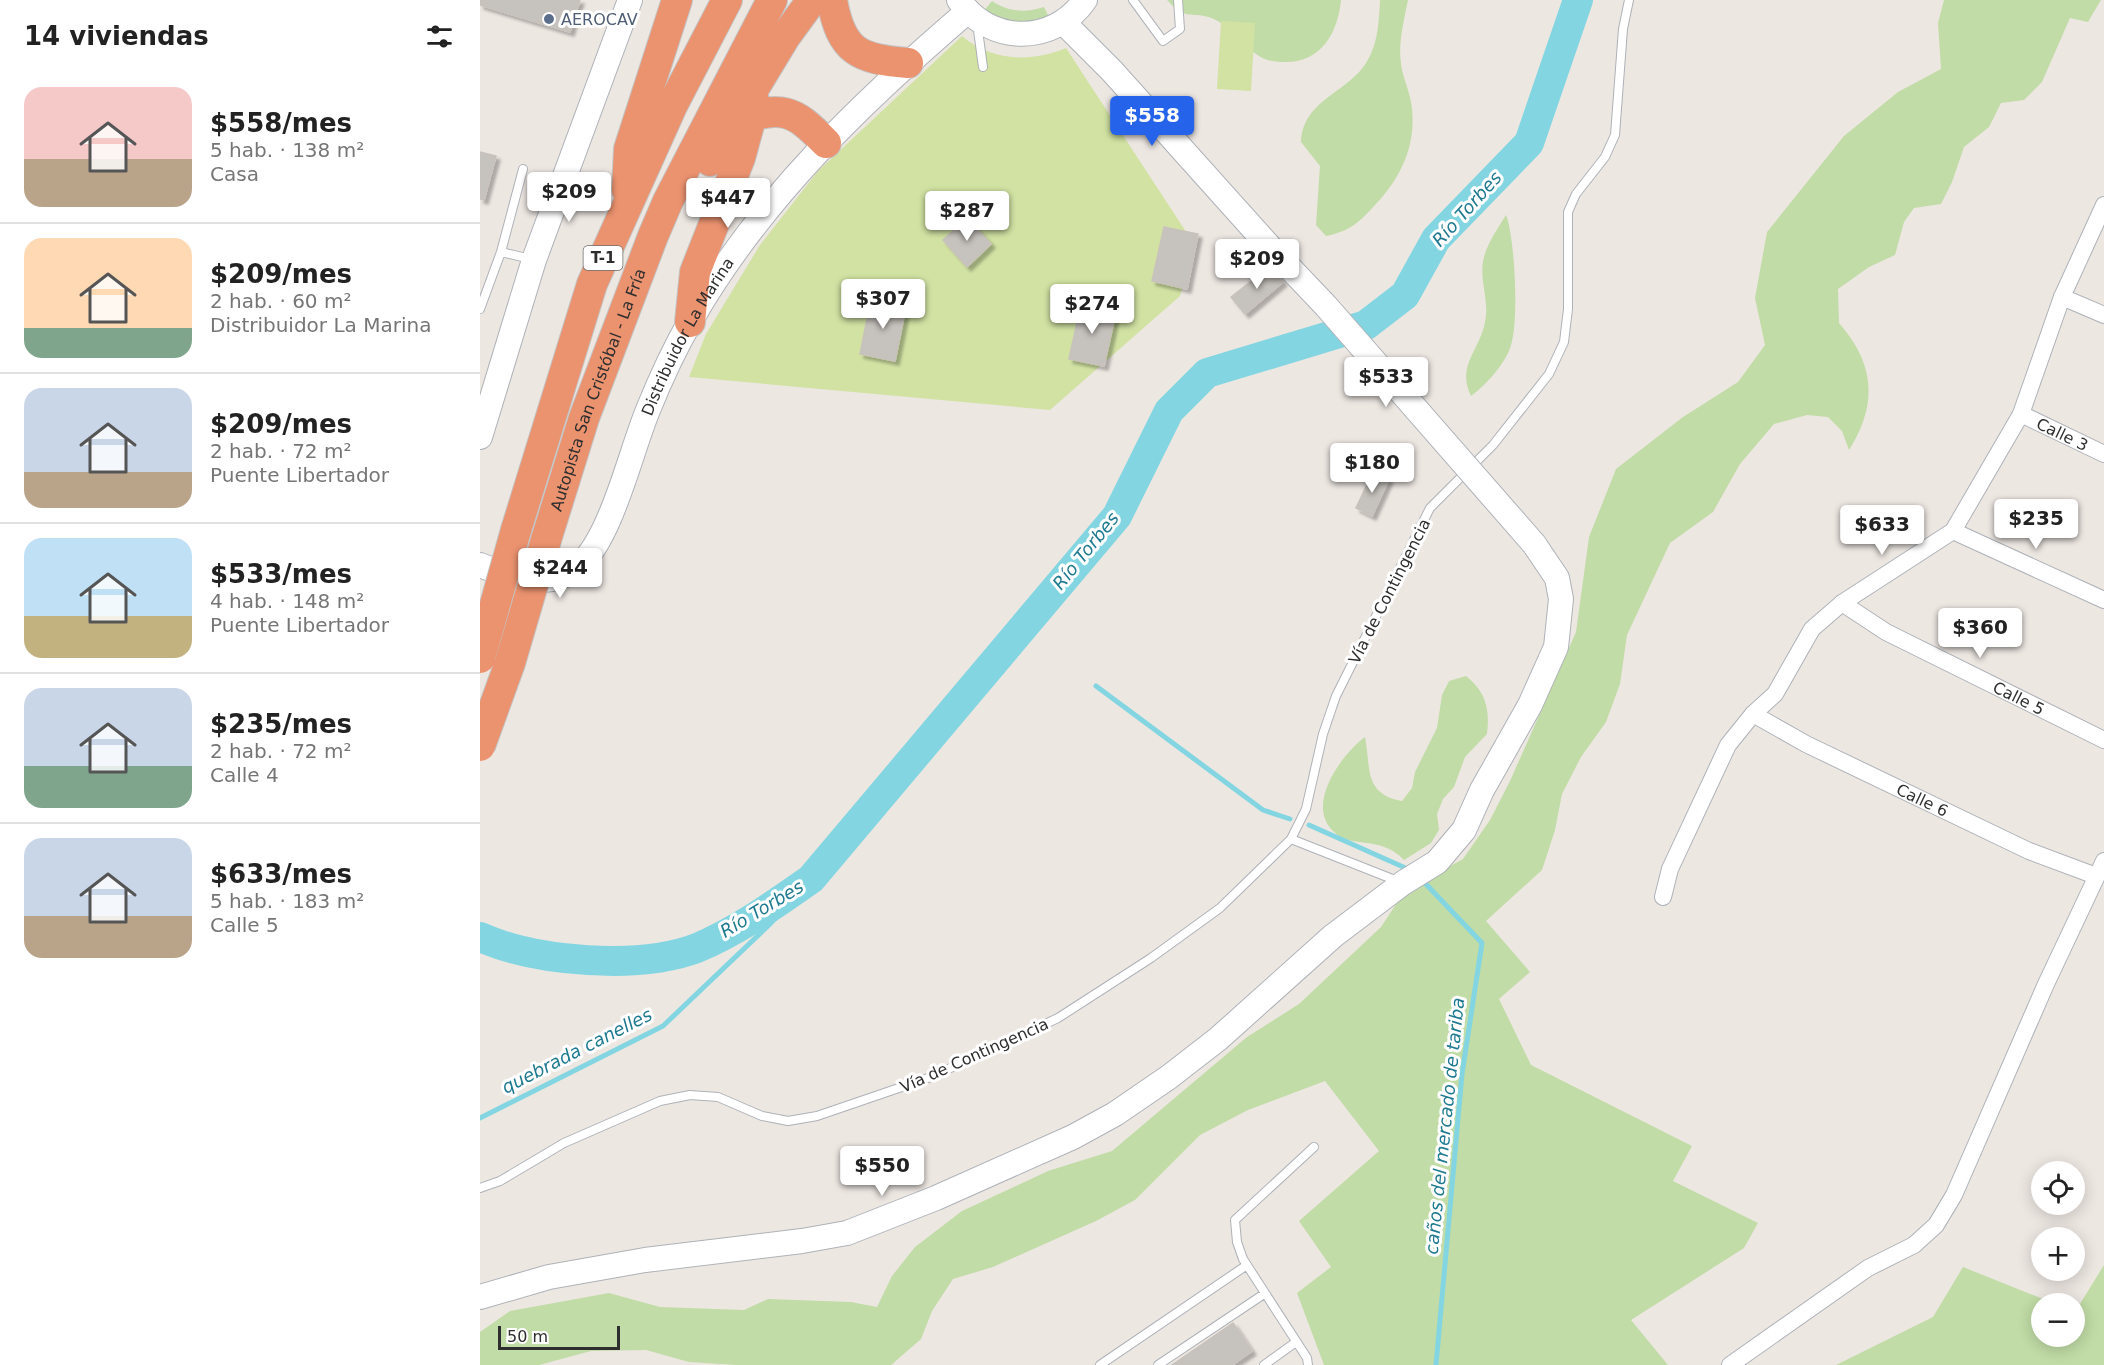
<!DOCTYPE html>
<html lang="es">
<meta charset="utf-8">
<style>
body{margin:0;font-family:"DejaVu Sans",sans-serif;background:#f6f6f6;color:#222;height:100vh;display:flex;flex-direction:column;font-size:22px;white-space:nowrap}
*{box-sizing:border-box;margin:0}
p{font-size:20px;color:#767676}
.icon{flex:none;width:33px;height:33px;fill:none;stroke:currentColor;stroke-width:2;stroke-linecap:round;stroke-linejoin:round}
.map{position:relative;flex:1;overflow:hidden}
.drawer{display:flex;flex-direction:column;background:#fff;width:480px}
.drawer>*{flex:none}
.controls{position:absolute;left:1551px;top:1161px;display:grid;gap:12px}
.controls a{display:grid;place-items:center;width:54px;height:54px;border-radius:50%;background:#fff;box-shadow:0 3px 15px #0003;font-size:30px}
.scale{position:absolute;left:18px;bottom:15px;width:122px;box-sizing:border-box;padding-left:6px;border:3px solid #2e2e2e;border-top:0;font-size:16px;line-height:21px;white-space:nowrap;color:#2e2e2e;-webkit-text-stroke:4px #fff;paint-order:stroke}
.price{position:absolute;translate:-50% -51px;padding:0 14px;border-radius:6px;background:#fff;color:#222;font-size:20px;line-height:39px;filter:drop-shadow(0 2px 3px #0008)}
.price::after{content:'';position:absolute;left:50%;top:36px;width:18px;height:14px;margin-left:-9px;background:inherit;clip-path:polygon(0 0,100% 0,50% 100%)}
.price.selected{background:#2563eb;color:#fff}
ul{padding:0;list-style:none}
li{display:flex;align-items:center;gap:18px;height:150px;padding:0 24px}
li+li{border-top:2px solid #e0e0e0}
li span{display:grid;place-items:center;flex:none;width:168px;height:120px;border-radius:18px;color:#555}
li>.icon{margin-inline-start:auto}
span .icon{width:72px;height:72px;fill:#fffc;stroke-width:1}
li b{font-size:26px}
h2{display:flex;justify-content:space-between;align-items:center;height:72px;padding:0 24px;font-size:26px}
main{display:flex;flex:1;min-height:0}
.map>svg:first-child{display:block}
</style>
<main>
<section class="drawer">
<h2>14 viviendas<svg class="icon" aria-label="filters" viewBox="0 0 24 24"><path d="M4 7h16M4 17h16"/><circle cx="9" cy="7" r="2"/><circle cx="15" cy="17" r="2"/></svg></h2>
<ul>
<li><span style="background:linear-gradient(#f6c9c9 60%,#b9a48a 0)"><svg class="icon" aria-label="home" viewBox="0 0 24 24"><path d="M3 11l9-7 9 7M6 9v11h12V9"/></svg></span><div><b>$558/mes</b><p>5 hab. · 138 m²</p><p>Casa</p></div></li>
<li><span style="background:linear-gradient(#ffd9b3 75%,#7fa58c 0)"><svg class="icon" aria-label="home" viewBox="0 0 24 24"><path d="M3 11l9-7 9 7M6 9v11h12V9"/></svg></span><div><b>$209/mes</b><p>2 hab. · 60 m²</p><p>Distribuidor La Marina</p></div></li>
<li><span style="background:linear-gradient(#c9d6e8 70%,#b9a48a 0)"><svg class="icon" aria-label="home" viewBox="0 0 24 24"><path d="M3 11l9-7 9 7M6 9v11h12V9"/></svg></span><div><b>$209/mes</b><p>2 hab. · 72 m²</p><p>Puente Libertador</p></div></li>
<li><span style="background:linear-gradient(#bfe0f5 65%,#c2b280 0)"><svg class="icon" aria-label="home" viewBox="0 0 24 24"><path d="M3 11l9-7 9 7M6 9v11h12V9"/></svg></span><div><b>$533/mes</b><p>4 hab. · 148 m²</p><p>Puente Libertador</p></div></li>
<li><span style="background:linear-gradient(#c9d6e8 65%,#7fa58c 0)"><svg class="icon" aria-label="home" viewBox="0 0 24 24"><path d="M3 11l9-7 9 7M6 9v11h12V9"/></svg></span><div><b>$235/mes</b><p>2 hab. · 72 m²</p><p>Calle 4</p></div></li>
<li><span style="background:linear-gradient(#c9d6e8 65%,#b9a48a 0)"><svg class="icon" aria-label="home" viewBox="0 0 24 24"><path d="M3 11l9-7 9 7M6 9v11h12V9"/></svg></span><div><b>$633/mes</b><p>5 hab. · 183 m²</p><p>Calle 5</p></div></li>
</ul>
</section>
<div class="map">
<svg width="1624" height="1365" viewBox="0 0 1624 1365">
<defs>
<filter id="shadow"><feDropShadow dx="4" dy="4" stdDeviation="1.5" flood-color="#0004"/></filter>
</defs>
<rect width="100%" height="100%" fill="#ede7e2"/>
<path fill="#c1dca6" d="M687 0H861C858 32 842 62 806 62 797 62 786 61 779 56 763 46 753 29 736 20 714 9 708 24 687 0Z
M900 0H928C924 20 918 43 921 64 923 79 931 94 932 109 936 147 920 179 895 205 880 222 868 232 846 236L836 225 840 166 821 142C823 100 867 93 886 63 898 45 899 21 900 0Z
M1464 0H1621L1608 22 1590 18 1562 82 1544 100 1521 103 1509 127 1484 147 1472 182 1461 204 1434 208 1424 222 1415 255 1389 267 1358 289 1359 323C1395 364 1398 404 1369 450L1362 431 1348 417 1327 415 1294 424 1260 464 1233 512 1190 543 1147 635 1140 684 1126 722 1101 757 1082 794 1075 830 1062 870 1006 921 1050 972 1019 999 1051 1065 1212 1146 1193 1181 1278 1223 1264 1248 1151 1320 1188 1365H844L817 1293 851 1267 819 1221 899 1151 845 1081 768 1110 720 1135 655 1200 616 1221 513 1267 473 1279 452 1311 441 1339 411 1365H257L209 1362 166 1350 111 1351 59 1365H0V1332L30 1311 129 1293 180 1307 264 1310 288 1299 371 1302 397 1307 412 1276 435 1247 482 1211 568 1171 632 1151 767 1037 819 1004 901 927 924 892 983 859 1010 820 1030 781 1096 632 1109 537 1136 469 1203 417 1258 382 1285 345 1275 298 1287 232 1364 136 1418 92 1461 69 1458 23Z
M512 1C528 12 545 13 564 7L571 21 551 27 502 13Z
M1026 215C1035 238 1039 321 1031 345 1026 363 1006 385 991 396 976 366 1000 350 1005 322 1010 300 998 278 1004 257 1008 242 1018 228 1026 215Z
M986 676C1006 692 1010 709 1007 734L985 757 974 787 963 799 957 814 959 830 951 843 924 860C899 834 872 850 853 831 825 804 862 754 885 737 891 767 883 794 922 801L932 788 935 772 957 728 962 695 969 681Z
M1624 1265V1365H1356L1453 1317 1483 1267 1573 1303 1562 1304V1336H1594L1595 1312Z"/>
<path fill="#d1e2a3" d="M741 21 775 23 771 91 737 89Z
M482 36C512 61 550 63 586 48L714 244 700 296 570 410 209 377 226 334 280 245 338 171Z"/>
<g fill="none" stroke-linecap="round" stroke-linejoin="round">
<path stroke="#83d6e1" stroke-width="5" d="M616 686 783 810 810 819
M829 825 930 870
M942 880 1002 943 982 1074 956 1365
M0 1118 183 1026 289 925 331 879"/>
<path stroke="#83d6e1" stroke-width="30" d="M0 937C56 962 159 970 217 948 258 931 295 904 331 879L637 516 689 411 727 373 886 325 925 295 956 239 1049 143 1098 0"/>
</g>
<path fill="#c6c2bd" stroke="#c9c2bc" stroke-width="1.5" filter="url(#shadow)" d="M0 0H100L90 32 0 5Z
M0 152 16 156 4 200 0 199Z
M487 218 511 244 487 267 463 240Z
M684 227 718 234 707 289 672 281Z
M789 267 803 282 765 314 751 297Z
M391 299 426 307 415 361 380 354Z
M601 304 636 312 624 366 589 359Z
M893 472 909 479 892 516 876 508Z
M753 1323 772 1351 752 1365H692Z"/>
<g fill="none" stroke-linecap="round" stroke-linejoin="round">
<defs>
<path id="lane" d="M653 0 683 41 700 29 698 0
M497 23 503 67
M43 169 21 252 51 259
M0 309 21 252
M811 839 920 882
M0 1188 20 1181 84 1143 180 1101 210 1095 238 1097 282 1116 308 1121 337 1116 451 1077 578 1018 671 958 740 908 811 839 826 809 843 734 856 696 950 508 1013 445 1069 374 1084 342 1088 309V212L1096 194 1125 157 1135 135 1143 29 1149 0
M620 1365 767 1265
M678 1365 784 1294
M784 1365 816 1342
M828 1365 827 1358 763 1259 757 1242 755 1220 834 1147"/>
<g id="street">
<path d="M1582 297 1624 315"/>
<path id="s1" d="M1541 414 1624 454"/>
<path d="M1473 531 1624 600"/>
<path id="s2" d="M1362 603 1406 632 1624 740"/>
<path id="s3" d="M1273 714 1326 744 1549 851 1616 876"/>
<path d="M1183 897 1190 869 1248 745 1273 714 1295 694 1332 629 1362 603 1473 531 1541 414 1582 297 1624 205"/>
<path d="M1250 1365 1388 1268 1434 1245 1456 1225 1474 1195 1566 984 1624 861"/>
</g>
<g id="secondary">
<path d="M479 0C510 45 574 45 605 0"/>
<path d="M583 22 632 71 788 245"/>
<path d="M0 437 54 260 150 0"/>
<path id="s4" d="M0 565C30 577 70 591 98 567 132 537 150 453 168 410 180 380 195 348 211 320 280 199 383 101 488 11"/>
<path d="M0 1297 69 1277 165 1260 322 1241 367 1233 456 1198 593 1137 635 1114 689 1077 738 1039 853 936 923 883 957 862 984 830 1002 790 1050 705 1076 647 1081 599 1077 578 1054 544"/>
</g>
<g id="highway">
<path d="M352 0C361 52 379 59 428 63"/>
<path d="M257 119C304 107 312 108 346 143"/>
<path d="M230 161 305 37 332 0"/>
<path d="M147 190 149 149 197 0"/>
<path d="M210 322 215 272 260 158 275 103"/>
<path d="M36 530 112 284 192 106 247 0"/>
<path id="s5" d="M66 540 104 418 173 236 188 201 292 0"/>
</g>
</defs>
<use href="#lane" stroke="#aeb2b8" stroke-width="10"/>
<use href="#street" stroke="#aeb2b8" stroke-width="18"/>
<use href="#secondary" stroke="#aeb2b8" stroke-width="26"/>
<use href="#highway" stroke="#c4c4c4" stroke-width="32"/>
<use href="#lane" stroke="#fff" stroke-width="8"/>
<use href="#street" stroke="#fff" stroke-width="16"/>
<use href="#secondary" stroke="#fff" stroke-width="24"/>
<use href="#highway" stroke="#eb926f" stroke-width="30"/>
<defs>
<path id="secondary-bridge" d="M788 245 846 306 1054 544"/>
<path id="highway-bridge" d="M0 658 36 530
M0 746 30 663 66 540"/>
</defs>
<use href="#secondary-bridge" stroke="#aeb2b8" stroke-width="26" stroke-linecap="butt"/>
<use href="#highway-bridge" stroke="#c4c4c4" stroke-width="32" stroke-linecap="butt"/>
<use href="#secondary-bridge" stroke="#fff" stroke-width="24"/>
<use href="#highway-bridge" stroke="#eb926f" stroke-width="30"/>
</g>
<circle fill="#5c6f8a" stroke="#fff" stroke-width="2" cx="69" cy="19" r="6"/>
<g text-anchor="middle" stroke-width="6" stroke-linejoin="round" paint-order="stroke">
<rect fill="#fff" stroke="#6d6d6d" stroke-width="1.5" x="103.5" y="246" width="39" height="24" rx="4.5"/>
<g font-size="15" font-weight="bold" fill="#2e2e2e">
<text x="123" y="263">T-1</text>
</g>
<g font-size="16" fill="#4e5e75" stroke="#fff" text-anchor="start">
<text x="81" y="25">AEROCAV</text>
</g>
<g font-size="16" fill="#2e2e2e" stroke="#fff">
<text dy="6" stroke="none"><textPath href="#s4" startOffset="360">Distribuidor La Marina</textPath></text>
<text dy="6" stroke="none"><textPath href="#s5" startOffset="159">Autopista San Cristóbal - La Fría</textPath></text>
<text dy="6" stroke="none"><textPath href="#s1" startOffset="46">Calle 3</textPath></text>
<text transform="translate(909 591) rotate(-63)" y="6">Vía de Contingencia</text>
<text dy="6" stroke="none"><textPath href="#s2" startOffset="201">Calle 5</textPath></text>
<text dy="6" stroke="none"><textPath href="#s3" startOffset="190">Calle 6</textPath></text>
<text transform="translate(494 1055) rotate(-24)" y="6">Vía de Contingencia</text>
</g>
<g font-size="18" font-style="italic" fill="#1f7a90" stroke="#fff">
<text transform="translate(987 209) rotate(-48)" y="6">Río Torbes</text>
<text transform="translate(606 551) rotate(-51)" y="6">Río Torbes</text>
<text transform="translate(282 909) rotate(-31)" y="6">Río Torbes</text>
<text transform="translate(97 1051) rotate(-27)" y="6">quebrada canelles</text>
<text transform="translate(965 1126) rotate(-84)" y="6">caños del mercado de tariba</text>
</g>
</g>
</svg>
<div class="controls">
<a><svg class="icon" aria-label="locate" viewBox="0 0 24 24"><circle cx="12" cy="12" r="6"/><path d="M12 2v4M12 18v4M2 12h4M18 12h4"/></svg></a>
<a>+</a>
<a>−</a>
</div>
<div class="scale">50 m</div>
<b class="price selected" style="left:672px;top:147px">$558</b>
<b class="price" style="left:89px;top:223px">$209</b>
<b class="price" style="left:248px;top:229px">$447</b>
<b class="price" style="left:487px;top:242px">$287</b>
<b class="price" style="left:777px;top:290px">$209</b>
<b class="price" style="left:403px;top:330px">$307</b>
<b class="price" style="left:612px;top:335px">$274</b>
<b class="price" style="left:906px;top:408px">$533</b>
<b class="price" style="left:892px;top:494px">$180</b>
<b class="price" style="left:1556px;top:550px">$235</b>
<b class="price" style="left:1402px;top:556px">$633</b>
<b class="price" style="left:80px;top:599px">$244</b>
<b class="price" style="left:1500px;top:659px">$360</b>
<b class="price" style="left:402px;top:1197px">$550</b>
</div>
</main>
